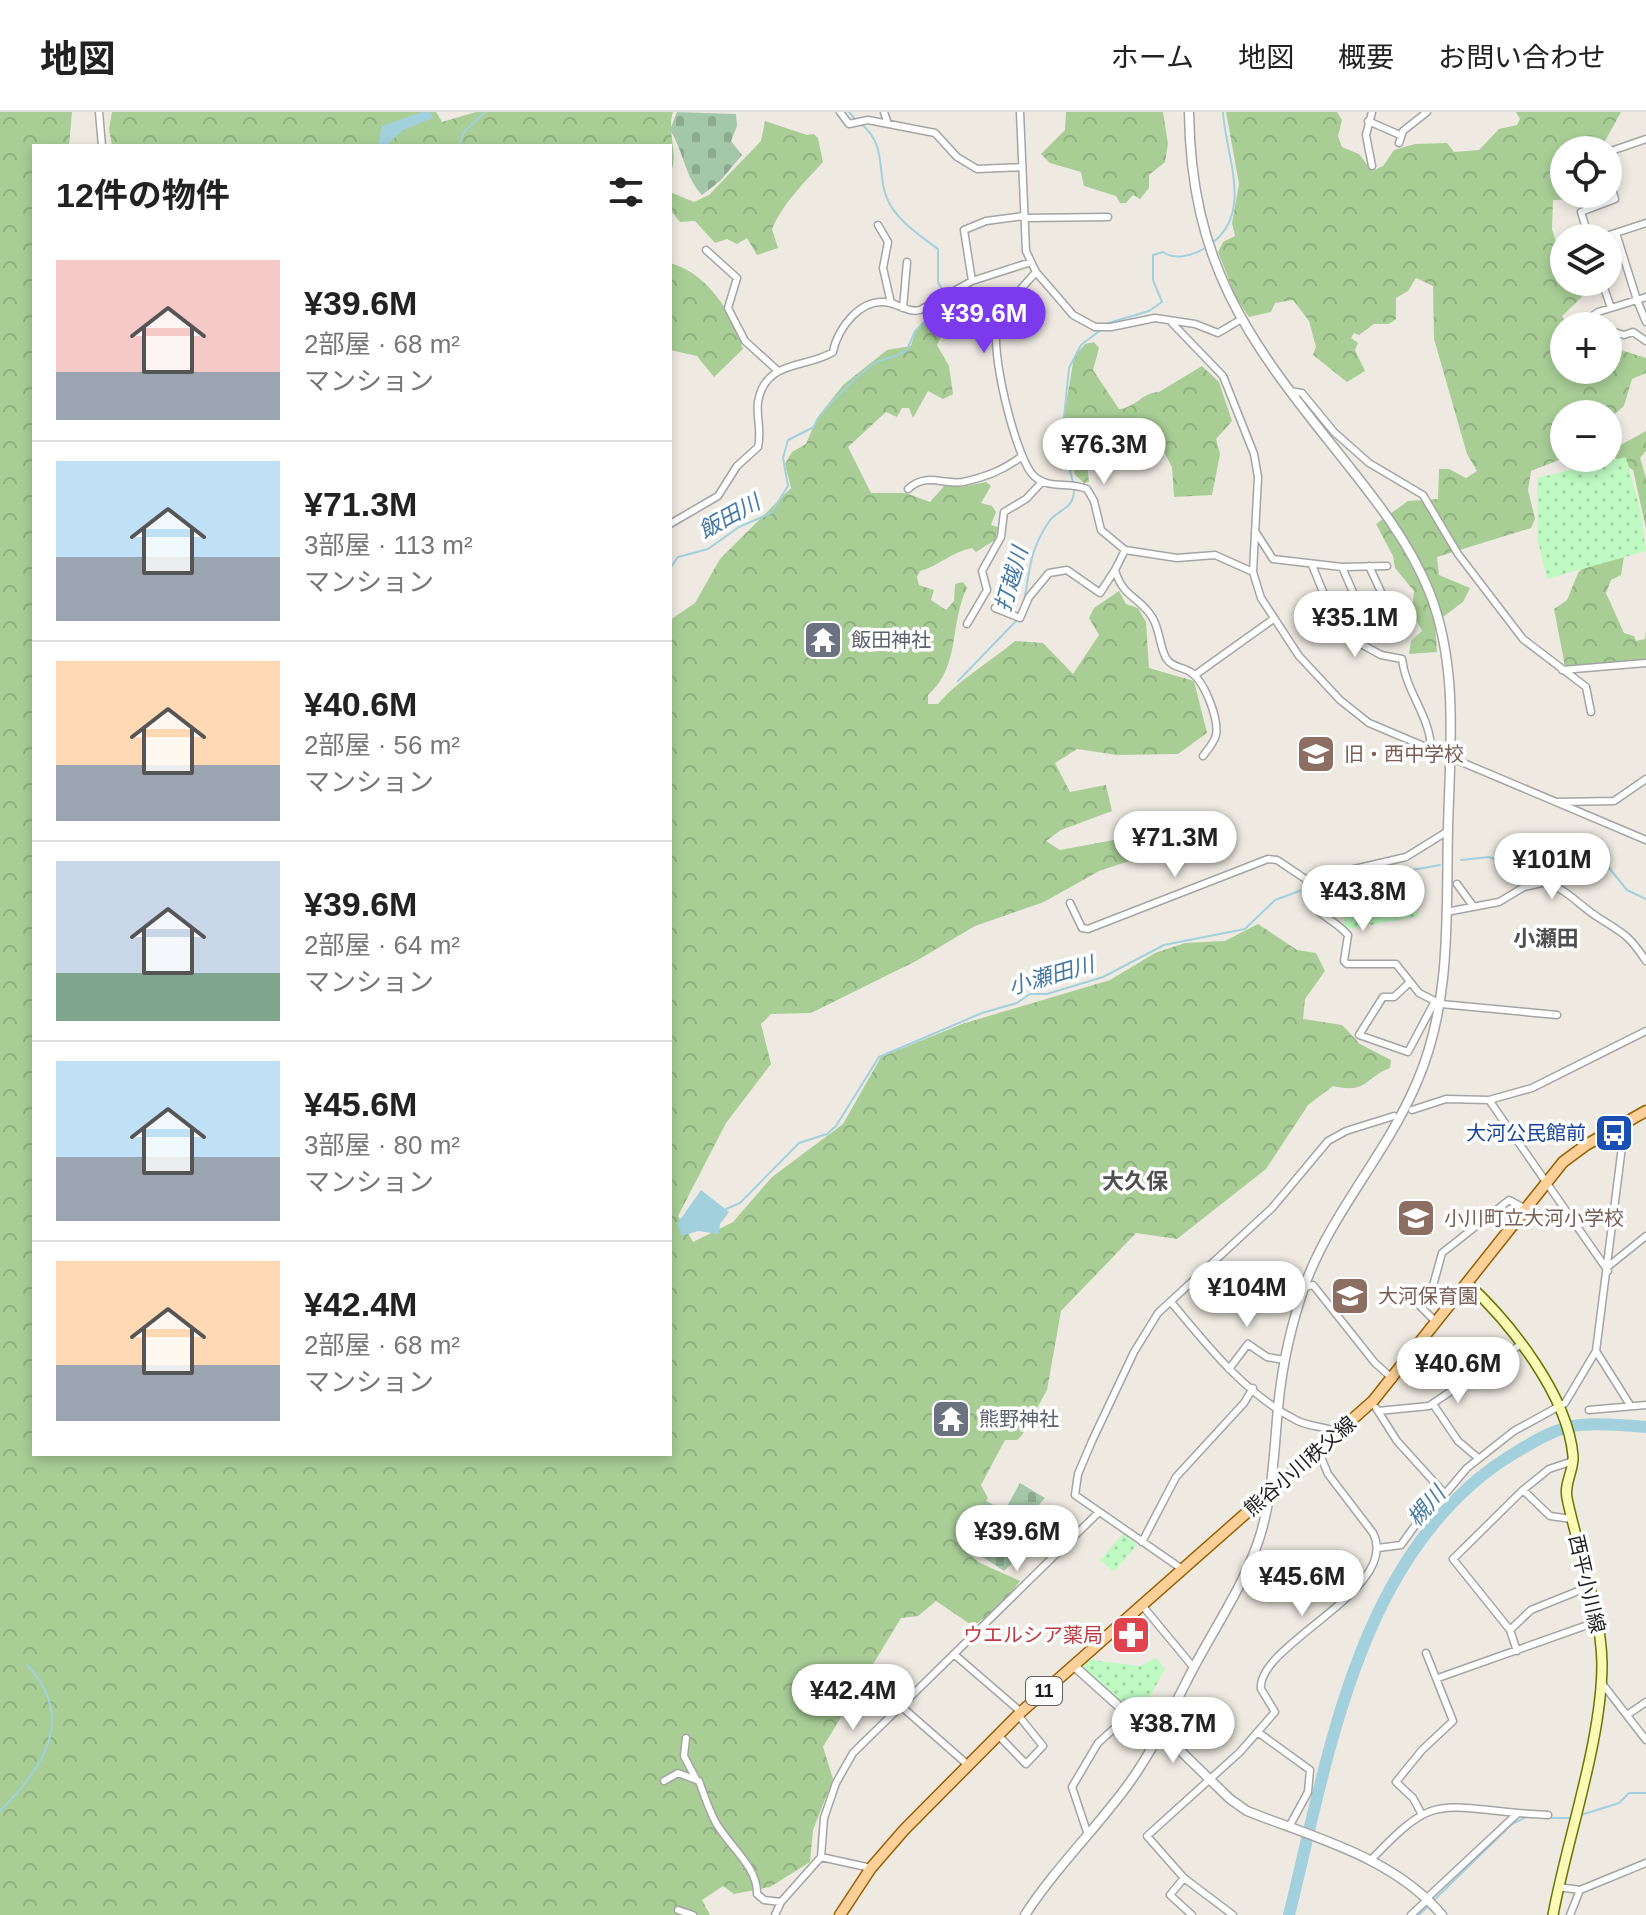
<!DOCTYPE html>
<html lang="ja">
<meta charset="utf-8">
<style>
body{margin:0;font-family:Helvetica,"Noto Sans JP",sans-serif;background:#f6f6f6;color:#222;height:100vh;display:flex;flex-direction:column;font-size:30px;white-space:nowrap}
*{box-sizing:border-box;margin:0}
p{font-size:26px;color:#767676}
.icon{flex:none;width:44px;height:44px;fill:none;stroke:currentColor;stroke-width:2;stroke-linecap:round;stroke-linejoin:round}
.map{position:relative;flex:1;overflow:hidden}
.sheet{position:absolute;left:32px;top:32px;width:640px;height:1312px;display:flex;flex-direction:column;background:#fff;border-radius:0px;box-shadow:0 4px 12px #0003}
.sheet>*{flex:none}
.buttons{position:absolute;left:1550px;top:24px;display:grid;gap:16px}
.buttons a{display:grid;place-items:center;width:72px;height:72px;border-radius:50%;background:#fff;box-shadow:0 4px 12px #0003;font-size:40px}
.price{position:absolute;translate:-50% -68px;padding:0 18px;border-radius:28px;background:#fff;color:#222;font-size:26px;line-height:52px;filter:drop-shadow(0 2px 4px #0008)}
.price::after{content:'';position:absolute;left:50%;top:48px;width:24px;height:18px;margin-left:-12px;background:inherit;clip-path:polygon(0 0,100% 0,50% 100%)}
.price.active{background:#7c3aed;color:#fff}
ul{padding:0;list-style:none}
li{display:flex;align-items:center;gap:24px;height:200px;padding:0 24px}
li+li{border-top:2px solid #e0e0e0}
li span{display:grid;place-items:center;flex:none;width:224px;height:160px;border-radius:0px;color:#555}
li>.icon{margin-inline-start:auto}
span .icon{width:96px;height:96px;fill:#fffc;stroke-width:1}
li b{font-size:34px}
h2{display:flex;justify-content:space-between;align-items:center;height:96px;padding:0 24px;font-size:34px}
header{display:flex;align-items:center;gap:48px;box-sizing:border-box;height:112px;padding:0 40px;background:#fff;border-bottom:2px solid #e0e0e0}
header strong{font-size:38px}
nav{display:flex;gap:44px;margin-inline-start:auto;font-size:28px}
.map>svg:first-child{display:block}
</style>
<header>
<strong>地図</strong>
<nav><a>ホーム</a><a>地図</a><a>概要</a><a>お問い合わせ</a></nav>
</header>
<div class="map">
<svg width="1646" height="1803" viewBox="0 0 1646 1803">
<defs>
<pattern id="forest-crowns" width="20" height="18" patternUnits="userSpaceOnUse" patternTransform="scale(2)"><rect width="20" height="18" fill="#a8ce96"/><path d="M2 6a3 3 0 1 1 6 0M12 15a3 3 0 1 1 6 0" fill="none" stroke="#90b081"/></pattern>
<pattern id="cemetery-stones" width="16" height="16" patternUnits="userSpaceOnUse" patternTransform="scale(2)"><rect width="16" height="16" fill="#a3c7a8"/><path d="M2 7V4a2 2 0 0 1 4 0v3zM10 15v-3a2 2 0 0 1 4 0v3z" fill="#8caa90"/></pattern>
<pattern id="park-dots" width="8" height="8" patternUnits="userSpaceOnUse" patternTransform="scale(2)"><rect width="8" height="8" fill="#befac2"/><path d="M2 2h.1M6 6h.1" fill="none" stroke="#a3d6a6" stroke-width="1.8" stroke-linecap="round"/></pattern>
</defs>
<rect width="100%" height="100%" fill="#eeeae2"/>
<path fill="url(#forest-crowns)" d="M0 0H72L69 34H34V1342H670V508L695 491 720 447 791 376 785 352 792 340 806 332 817 306 843 273 887 238 911 234C915 219 920 205 938 204L948 211 937 233 949 254 953 282 943 287 928 279 913 306 909 296H902L897 305 886 300 848 335 871 381H906L930 390 945 373 961 375 986 370 991 374 981 391 992 394 996 400 991 413 998 415 995 428 976 440 972 436C953 439 939 454 920 459L917 465 919 473 934 478 931 488 946 498 954 489 955 472 963 470 967 476C949 512 961 554 928 583V592H938C959 567 989 551 1015 529L1043 531 1073 562 1099 523 1089 506 1094 496 1119 479 1126 492 1138 496 1146 510 1149 556 1194 569 1207 621 1178 642 1117 643 1077 637 1055 651 1070 680 1106 673 1112 699 1061 718 1046 729 1060 738 1114 728 1170 711 1180 718 1181 732 1099 759 1044 790 975 814 916 849 811 901 771 902 761 912 771 952 726 1011 678 1104 693 1130 733 1110 772 1065 843 1012 881 945 962 912 1110 868 1155 841 1185 831 1225 829 1258 812 1297 838 1316 841 1325 859 1305 887 1303 907 1342 913 1360 932 1391 948 1390 956C1364 966 1368 982 1333 974L1308 993 1266 1057 1177 1127 1136 1121 1061 1199 1047 1278 1022 1323 1017 1328H1005L981 1373 988 1386 970 1414 961 1436 980 1451 1020 1469 999 1496 973 1514 936 1489 918 1504 901 1506 823 1635 833 1667 813 1718 810 1750 770 1775 734 1782 723 1774 702 1788 710 1803H0Z
M112 0H436L442 10 476 0H673C666 21 680 42 670 62V34H112L109 17Z
M1066 0H1163L1168 32 1165 50 1149 63V76L1140 87 1133 83 1126 91H1120L1116 84 1084 74 1081 60 1050 51 1041 42 1065 18Z
M1226 0H1337L1342 8 1338 24 1342 35 1359 42 1372 59 1383 54 1394 38 1415 32 1447 31 1454 40 1479 38 1499 17 1517 13 1520 7 1516 0H1621L1600 38H1564V82H1575L1573 87 1553 88 1552 117 1564 157V170H1571L1582 185 1562 204 1568 214H1564V258H1608V234L1646 246V261L1632 267 1624 294 1608 308V302H1564V346L1531 359 1528 378 1535 407 1531 416 1437 445 1439 463 1470 476 1463 490 1435 511 1437 540 1409 542 1411 529 1422 519 1412 500 1414 479 1395 456 1393 444 1376 412 1408 389 1438 387 1439 357H1449L1466 366 1477 359 1467 342 1434 227 1433 174 1416 166 1408 179 1396 186V207L1389 212H1374L1359 223 1354 221 1351 226 1358 231 1355 238 1365 259 1347 270 1313 243 1316 235 1309 209 1293 188 1275 191 1271 200 1249 205 1236 186 1218 140 1223 130 1235 124 1232 111 1239 72Z
M765 9 807 23 814 22 818 26 823 50C803 72 783 91 772 117L778 136 757 143 747 126 737 132 727 127 715 131 695 109 680 110 670 98V80L694 90 709 83 761 29Z
M670 151C707 161 733 201 743 237L714 265 697 244 670 238Z
M1094 230 1099 236 1093 258 1119 297C1135 296 1143 280 1159 280L1202 254 1219 270 1232 309 1216 327 1220 342 1212 383 1174 385 1172 355 1164 340 1151 337 1140 342 1135 337 1115 351H1087L1089 370 1084 371 1075 363 1064 304 1074 245 1085 232Z
M1646 319V339L1640 346 1646 366V416L1633 358 1614 345 1615 336Z
M1624 445 1621 463 1611 468 1606 481 1624 521 1634 524 1636 529 1645 527 1646 518V548L1565 554 1554 497 1567 488 1578 461 1585 454Z"/>
<path fill="url(#cemetery-stones)" d="M677 0 736 2 737 14 731 29 742 43 720 69 702 83C685 65 684 40 670 18Z
M1020 1371 1045 1386 1011 1423 1025 1438 1004 1459 966 1434 984 1388 998 1395 995 1405 999 1409Z"/>
<path fill="url(#park-dots)" d="M1626 345 1640 397 1646 439 1547 467 1538 429 1537 366Z
M1406 765 1414 778 1419 804 1350 817 1345 814 1338 778Z
M1124 1421 1137 1433 1114 1460 1100 1448Z
M1156 1546 1165 1557 1149 1586 1166 1597 1156 1614 1129 1597 1079 1553 1085 1547 1140 1554Z"/>
<path fill="#a2d0dd" d="M422 0H430L433 6 403 18 386 34H378L382 14Z
M701 1078 729 1100 720 1112 719 1122 698 1119 682 1124 677 1112Z"/>
<g fill="none" stroke-linecap="round" stroke-linejoin="round">
<path stroke="#a2d0dd" stroke-width="2" d="M849 0 856 8
M459 34 463 21 485 0
M1212 131C1254 100 1225 42 1223 0
M1105 212 1149 199 1162 190 1153 168V143L1163 140C1176 149 1194 143 1207 135
M1073 371 1062 325 1069 256 1081 233 1102 217
M670 456 678 445 708 437 739 415 771 401 788 374 783 346 788 328 814 315C816 302 863 258 877 250 887 245 897 246 907 238L915 219 945 192 947 187 938 170V137C923 126 900 110 891 94 874 68 890 34 861 12
M1024 490C1030 458 1029 440 1048 411 1057 397 1074 398 1074 378
M958 569 1018 507
M1461 748 1489 745 1506 752 1553 722H1573L1584 725 1627 778 1646 787
M1311 776 1440 753
M726 1097 740 1091 799 1031 827 1022 836 1014 879 945 982 901 1017 891 1030 882H1047L1103 865 1164 833 1245 817 1275 788 1305 777
M0 1699C44 1655 77 1606 27 1553
M1581 1703 1619 1691 1629 1681H1646
M1546 1706H1571
M1432 1790 1512 1712 1528 1704
M1419 1803 1428 1794"/>
<path stroke="#a2d0dd" stroke-width="12" d="M1289 1803C1329 1642 1359 1436 1513 1342 1531 1331 1559 1314 1580 1313 1600 1311 1625 1313 1646 1315"/>
<defs>
<path id="minor" d="M99 0 102 34
M840 0 849 12 868 8 935 21 957 45 977 57 1021 55
M884 0 888 12
M1020 0 1026 139 1036 160 1062 190 1073 203 1095 215H1111L1155 206 1195 212 1218 221 1240 208
M1372 0 1366 23 1372 54
M1368 9 1400 23
M1399 31 1403 19 1427 0
M1608 55 1611 39 1646 27
M1024 106 1108 105
M878 113 888 130 883 156 891 191
M1616 121 1637 188 1646 185
M1589 126 1581 100 1615 87 1608 64
M1600 126 1646 111
M706 138 737 166 728 196 745 229 777 258
M1036 160C1023 175 1006 191 998 210 988 233 1016 348 1034 364 1049 378 1069 369 1087 377L1094 389 1101 418 1125 438 1177 446 1215 443 1253 460
M972 169 964 118 986 109 1023 104
M1602 170 1611 196
M903 196 907 150
M1172 211 1223 264 1254 342 1258 365 1253 460 1261 486 1299 544 1340 588 1369 611 1646 728
M1579 214 1598 200 1637 188 1646 210
M1608 218 1624 223 1633 220 1646 229
M1290 279 1302 281 1334 320 1369 351 1423 383 1458 442 1523 527 1586 575 1591 600
M908 377C926 360 943 373 963 370 985 365 1002 359 1021 345
M670 412 718 384 737 354 758 335C762 319 756 305 758 290 765 247 806 257 833 240 837 217 861 184 890 191 900 193 909 201 920 198L972 169 1031 150
M1255 419 1273 447 1342 455 1387 454
M1125 438 1115 458C1123 486 1139 484 1152 505 1160 517 1159 533 1166 546 1172 556 1184 555 1192 561 1205 571 1219 607 1216 623 1214 631 1208 637 1203 644
M1312 453 1328 492 1321 501 1323 511 1381 543 1402 547C1406 580 1430 604 1431 636
M1342 455 1363 503
M1328 492 1363 503H1378L1382 482 1369 454
M995 496 1020 506 1029 485 1049 461 1067 458 1100 481 1115 458
M967 512 987 478 982 459 1001 425 1004 400 1026 387 1042 370
M1562 558 1646 551
M1195 563 1272 508
M1558 690 1614 689 1646 667
M1307 768 1406 745 1448 719
M1457 772 1473 794
M1070 791 1082 816 1088 817 1268 747 1277 748 1307 768C1311 807 1327 800 1348 823L1344 849 1347 852H1396L1419 881 1441 892 1557 903
M1446 800 1499 790 1524 775 1546 770C1569 779 1580 794 1599 806 1624 822 1629 823 1646 849
M1409 871 1394 885H1383L1359 923 1408 940 1435 889
M1489 988 1608 1159
M1412 998 1446 987 1489 988 1532 976 1646 919
M1610 1153 1646 1124
M1305 1175 1313 1173 1375 1251 1393 1267
M1171 1190C1207 1233 1245 1282 1296 1308 1309 1315 1324 1314 1337 1320
M1436 1210 1420 1194 1431 1181 1442 1141 1509 1088 1524 1096
M1596 1239 1630 1293
M1229 1257 1248 1232 1267 1245 1284 1248
M1433 1292 1458 1329 1478 1346
M1376 1296 1397 1329 1445 1382
M1589 1298 1646 1293
M1378 1299 1429 1294 1520 1233
M1523 1378 1549 1357 1573 1349
M1142 1430 1176 1365 1244 1291 1253 1276
M1378 1436 1401 1433 1427 1397 1445 1382 1467 1356 1514 1319 1565 1291 1596 1239 1625 1011
M1182 1457 1075 1383 1078 1362 1092 1329 1134 1240 1158 1201 1272 1096 1328 1029 1346 1019 1394 1004
M1141 1492 1194 1556
M1510 1518 1453 1447 1523 1378 1550 1404 1572 1407
M1517 1539 1510 1518 1531 1498 1588 1475
M955 1543 1021 1600
M1438 1566 1596 1510
M1601 1570 1646 1628
M902 1595 968 1653
M1627 1603 1646 1590
M1259 1621 1310 1658 1308 1680 1289 1715
M998 1623 1026 1652 1043 1634 1018 1603
M686 1626 684 1644 696 1667
M664 1669 678 1661 699 1669C704 1683 709 1698 716 1711 729 1734 758 1755 757 1782L764 1788 781 1790
M1421 1701 1413 1686 1396 1670 1422 1638 1453 1609 1426 1541
M1087 1720 1072 1675 1098 1631 1130 1602
M821 1745 871 1756
M1371 1748C1432 1684 1435 1693 1518 1701
M1184 1766 1170 1783 1192 1803
M1558 1775 1580 1778 1646 1751
M1427 1786 1518 1701 1548 1703
M678 1798 693 1803
M775 1803 781 1790 821 1745 824 1706 836 1671 853 1641 1099 1400
M1233 1803 1184 1766 1147 1724 1240 1640 1275 1600 1261 1577C1256 1533 1402 1477 1373 1421L1328 1362 1318 1338
M1411 1803 1428 1787
M1570 1803 1580 1778"/>
<path id="tertiary" d="M1073 1553 1122 1597 1161 1620 1230 1687 1247 1699C1315 1726 1393 1745 1442 1803
M1025 1803C1056 1755 1097 1716 1130 1670 1155 1635 1173 1595 1193 1557 1216 1513 1245 1472 1260 1424 1273 1382 1274 1339 1278 1296 1282 1253 1291 1212 1306 1170 1333 1099 1387 1041 1417 970 1452 889 1446 802 1448 716 1450 637 1459 554 1429 479 1408 427 1371 382 1336 338 1246 226 1191 150 1189 0"/>
<path id="secondary" d="M1467 1171C1510 1210 1568 1284 1573 1344 1574 1359 1564 1370 1567 1386 1578 1440 1601 1496 1602 1552 1602 1628 1567 1727 1553 1803"/>
<path id="primary" d="M840 1803 871 1756 904 1718 1021 1600 1373 1289 1563 1050 1586 1033 1646 999"/>
</defs>
<use href="#minor" stroke="#a4a4a4" stroke-width="9"/>
<use href="#tertiary" stroke="#a4a4a4" stroke-width="11"/>
<use href="#secondary" stroke="#6a7403" stroke-width="12"/>
<use href="#primary" stroke="#966100" stroke-width="13"/>
<use href="#minor" stroke="#fff" stroke-width="6"/>
<use href="#tertiary" stroke="#fff" stroke-width="8"/>
<use href="#secondary" stroke="#f8fab5" stroke-width="9"/>
<use href="#primary" stroke="#fdd099" stroke-width="10"/>
</g>
<defs>
<symbol id="temple-square" viewBox="-11 -11 22 22"><rect x="-9" y="-9" width="18" height="18" rx="4" fill="#6b7280" stroke="#fff"/><path d="M0-6L5-2H3V0L6.5 2.5H4V6H1.5V3h-3V6H-4V2.5H-6.5L-3 0V-2H-5Z" fill="#fff"/></symbol>
<symbol id="school-square" viewBox="-11 -11 22 22"><rect x="-9" y="-9" width="18" height="18" rx="4" fill="#8d6e63" stroke="#fff"/><path d="M0-5L7-2L0 1L-7-2ZM-4 1L0 2.5L4 1V4Q0 6-4 4Z" fill="#fff"/></symbol>
<symbol id="bus-square" viewBox="-11 -11 22 22"><rect x="-9" y="-9" width="18" height="18" rx="4" fill="#1a4fb4" stroke="#fff"/><path d="M-5-6H5V4H4V6H2V4H-2V6H-4V4H-5ZM-3.5-4V0h7V-4ZM-3.5 1.2v1.5H-2V1.2ZM2 1.2v1.5H3.5V1.2Z" fill="#fff"/></symbol>
<symbol id="pharmacy-square" viewBox="-11 -11 22 22"><rect x="-9" y="-9" width="18" height="18" rx="4" fill="#e0444e" stroke="#fff"/><path d="M-2-6h4v4h4v4h-4v4h-4v-4h-4v-4h4Z" fill="#fff"/></symbol>
</defs>
<g fill-rule="evenodd">
<use href="#temple-square" x="801" y="506" width="44" height="44"/>
<use href="#school-square" x="1294" y="620" width="44" height="44"/>
<use href="#bus-square" x="1592" y="999" width="44" height="44"/>
<use href="#school-square" x="1394" y="1084" width="44" height="44"/>
<use href="#school-square" x="1328" y="1162" width="44" height="44"/>
<use href="#temple-square" x="929" y="1285" width="44" height="44"/>
<use href="#pharmacy-square" x="1109" y="1501" width="44" height="44"/>
</g>
<g text-anchor="middle" stroke-width="7" stroke-linejoin="round" paint-order="stroke">
<rect fill="#fff" stroke="#616161" stroke-width="2" x="1026" y="1565" width="36" height="28" rx="6"/>
<g font-size="18" font-weight="bold" fill="#1d1d1d">
<text x="1044" y="1585">11</text>
</g>
<g font-size="20" fill="#5b616d" stroke="#fff" text-anchor="start">
<text x="851" y="535">飯田神社</text>
<text x="979" y="1314">熊野神社</text>
</g>
<g font-size="20" fill="#785e54" stroke="#fff" text-anchor="start">
<text x="1344" y="649">旧・西中学校</text>
<text x="1444" y="1113">小川町立大河小学校</text>
<text x="1378" y="1191">大河保育園</text>
</g>
<g font-size="20" fill="#164399" stroke="#fff" text-anchor="end">
<text x="1586" y="1028">大河公民館前</text>
</g>
<g font-size="20" fill="#1d1d1d" stroke="#fff">
<text transform="translate(1300 1354) rotate(-41)" y="7">熊谷小川秩父線</text>
<text transform="translate(1587 1472) rotate(77)" y="7">西平小川線</text>
</g>
<g font-size="20" fill="#be3a42" stroke="#fff" text-anchor="end">
<text x="1103" y="1530">ウエルシア薬局</text>
</g>
<g font-size="22" font-style="italic" fill="#4578a5" stroke="#fff">
<text transform="translate(729 404) rotate(-29)" y="8">飯田川</text>
<text transform="translate(1011 467) rotate(-74)" y="8">打越川</text>
<text transform="translate(1051 863) rotate(-16)" y="8">小瀬田川</text>
<text transform="translate(1426 1394) rotate(-49)" y="8">槻川</text>
</g>
<g font-size="22" font-weight="bold" fill="#505050" stroke="#fff">
<text x="1546" y="834">小瀬田</text>
<text x="1135" y="1077">大久保</text>
</g>
</g>
</svg>
<div class="buttons">
<a><svg class="icon" aria-label="locate" viewBox="0 0 24 24"><circle cx="12" cy="12" r="6"/><path d="M12 2v4M12 18v4M2 12h4M18 12h4"/></svg></a>
<a><svg class="icon" aria-label="layers" viewBox="0 0 24 24"><path d="M12 4l9 5-9 5-9-5zM3 14l9 5 9-5"/></svg></a>
<a>+</a>
<a>−</a>
</div>
<b class="price active" style="left:984px;top:243px">¥39.6M</b>
<b class="price" style="left:1104px;top:374px">¥76.3M</b>
<b class="price" style="left:1355px;top:547px">¥35.1M</b>
<b class="price" style="left:1175px;top:767px">¥71.3M</b>
<b class="price" style="left:1552px;top:789px">¥101M</b>
<b class="price" style="left:1363px;top:821px">¥43.8M</b>
<b class="price" style="left:1247px;top:1217px">¥104M</b>
<b class="price" style="left:1458px;top:1293px">¥40.6M</b>
<b class="price" style="left:1017px;top:1461px">¥39.6M</b>
<b class="price" style="left:1302px;top:1506px">¥45.6M</b>
<b class="price" style="left:853px;top:1620px">¥42.4M</b>
<b class="price" style="left:1173px;top:1653px">¥38.7M</b>
<section class="sheet">
<h2>12件の物件<svg class="icon" aria-label="filters" viewBox="0 0 24 24"><path d="M4 7h16M4 17h16"/><circle cx="9" cy="7" r="2"/><circle cx="15" cy="17" r="2"/></svg></h2>
<ul>
<li><span style="background:linear-gradient(#f6c9c9 70%,#9aa5b1 0)"><svg class="icon" aria-label="home" viewBox="0 0 24 24"><path d="M3 11l9-7 9 7M6 9v11h12V9"/></svg></span><div><b>¥39.6M</b><p>2部屋 · 68 m²</p><p>マンション</p></div></li>
<li><span style="background:linear-gradient(#bfe0f5 60%,#9aa5b1 0)"><svg class="icon" aria-label="home" viewBox="0 0 24 24"><path d="M3 11l9-7 9 7M6 9v11h12V9"/></svg></span><div><b>¥71.3M</b><p>3部屋 · 113 m²</p><p>マンション</p></div></li>
<li><span style="background:linear-gradient(#ffd9b3 65%,#9aa5b1 0)"><svg class="icon" aria-label="home" viewBox="0 0 24 24"><path d="M3 11l9-7 9 7M6 9v11h12V9"/></svg></span><div><b>¥40.6M</b><p>2部屋 · 56 m²</p><p>マンション</p></div></li>
<li><span style="background:linear-gradient(#c9d6e8 70%,#7fa58c 0)"><svg class="icon" aria-label="home" viewBox="0 0 24 24"><path d="M3 11l9-7 9 7M6 9v11h12V9"/></svg></span><div><b>¥39.6M</b><p>2部屋 · 64 m²</p><p>マンション</p></div></li>
<li><span style="background:linear-gradient(#bfe0f5 60%,#9aa5b1 0)"><svg class="icon" aria-label="home" viewBox="0 0 24 24"><path d="M3 11l9-7 9 7M6 9v11h12V9"/></svg></span><div><b>¥45.6M</b><p>3部屋 · 80 m²</p><p>マンション</p></div></li>
<li><span style="background:linear-gradient(#ffd9b3 65%,#9aa5b1 0)"><svg class="icon" aria-label="home" viewBox="0 0 24 24"><path d="M3 11l9-7 9 7M6 9v11h12V9"/></svg></span><div><b>¥42.4M</b><p>2部屋 · 68 m²</p><p>マンション</p></div></li>
</ul>
</section>
</div>
